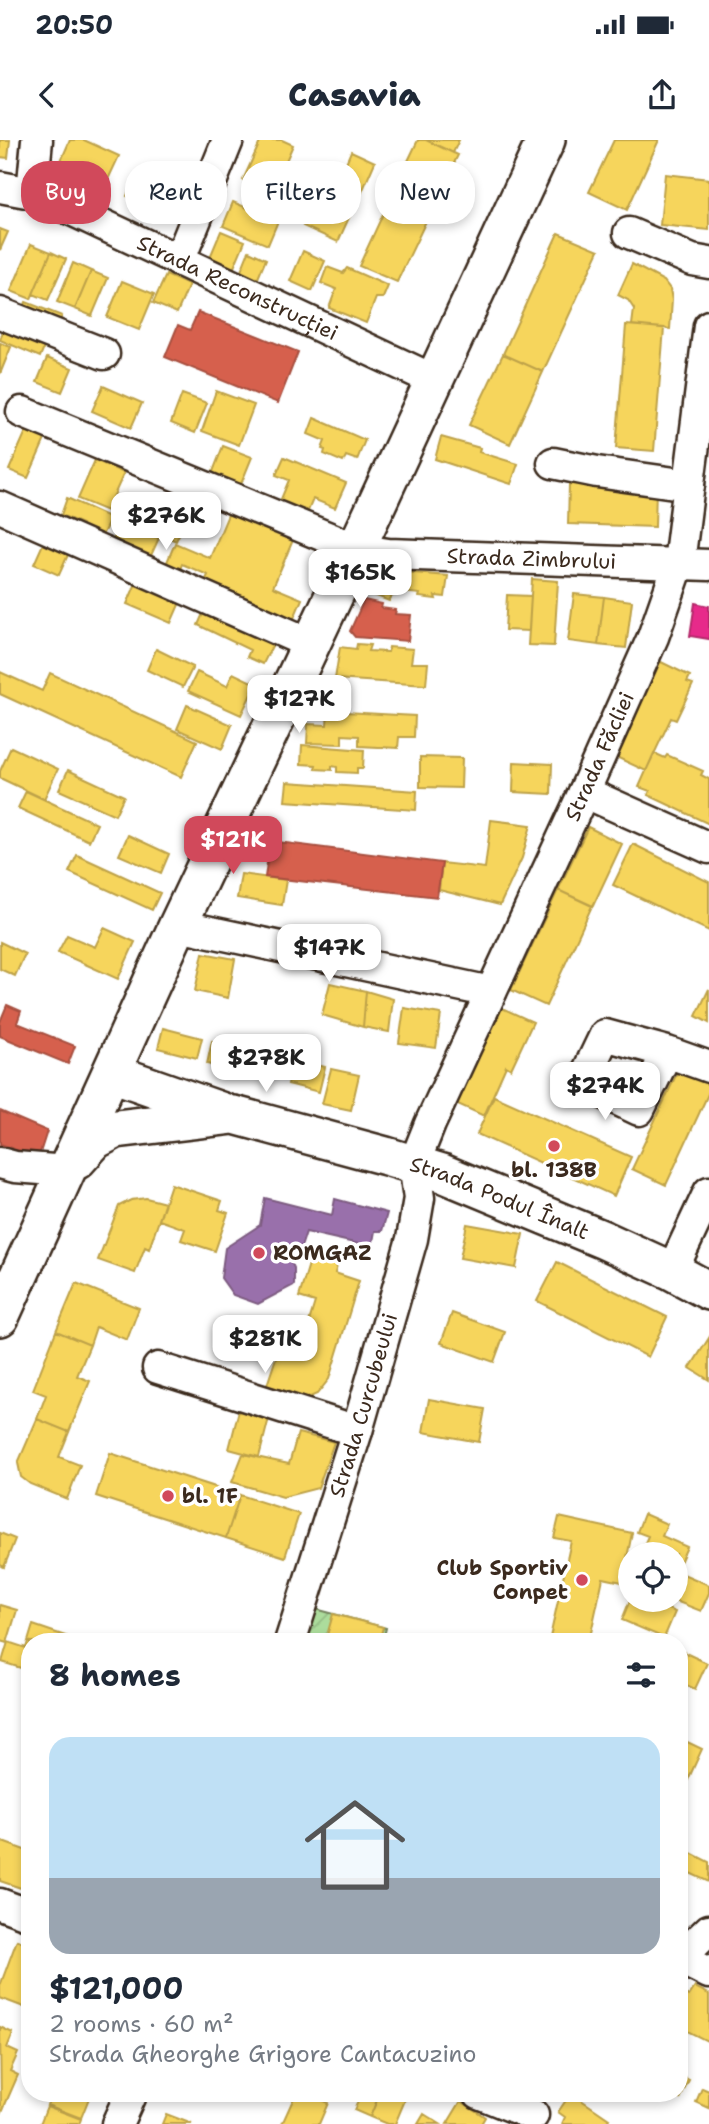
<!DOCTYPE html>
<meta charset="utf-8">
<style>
body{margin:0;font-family:"Shantell Sans",sans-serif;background:#f6f6f7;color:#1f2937;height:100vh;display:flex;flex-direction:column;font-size:26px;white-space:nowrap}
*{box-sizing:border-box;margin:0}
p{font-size:23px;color:#747a83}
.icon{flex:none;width:38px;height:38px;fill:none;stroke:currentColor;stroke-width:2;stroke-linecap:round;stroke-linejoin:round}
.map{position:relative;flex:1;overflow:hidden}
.side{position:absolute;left:21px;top:1493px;width:667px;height:469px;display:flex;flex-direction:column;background:#fff;border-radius:28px;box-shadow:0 4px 10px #0003}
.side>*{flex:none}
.top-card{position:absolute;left:21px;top:21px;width:668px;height:63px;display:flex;gap:14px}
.controls{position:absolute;left:618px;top:1402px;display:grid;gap:14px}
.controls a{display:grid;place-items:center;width:70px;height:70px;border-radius:50%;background:#fff;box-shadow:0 4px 10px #0003;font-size:35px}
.price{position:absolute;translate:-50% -60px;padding:0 16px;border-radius:14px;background:#fff;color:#222;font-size:23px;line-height:46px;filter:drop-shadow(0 2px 4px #0008)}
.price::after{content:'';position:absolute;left:50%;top:42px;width:21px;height:16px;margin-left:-10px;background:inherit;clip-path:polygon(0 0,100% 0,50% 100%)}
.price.active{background:#d1495b;color:#fff}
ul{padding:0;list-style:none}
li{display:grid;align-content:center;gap:14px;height:371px;padding:0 28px}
li span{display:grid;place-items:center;height:217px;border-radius:21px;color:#555}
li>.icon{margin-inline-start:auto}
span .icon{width:126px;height:126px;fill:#fffc;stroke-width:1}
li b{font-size:30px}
h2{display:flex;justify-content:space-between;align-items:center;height:84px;padding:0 28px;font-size:30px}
.pill{padding:0 24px;border-radius:28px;background:#fff;box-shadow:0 4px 10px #0003;font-size:24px;line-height:63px}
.pill.active{background:#d1495b;color:#fff}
.status{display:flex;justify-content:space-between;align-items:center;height:49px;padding:0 35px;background:#fff;direction:ltr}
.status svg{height:19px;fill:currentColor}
header{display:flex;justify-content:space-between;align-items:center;height:91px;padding:0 28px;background:#fff;font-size:32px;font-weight:800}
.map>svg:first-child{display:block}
</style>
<div class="status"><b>20:50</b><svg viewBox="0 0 49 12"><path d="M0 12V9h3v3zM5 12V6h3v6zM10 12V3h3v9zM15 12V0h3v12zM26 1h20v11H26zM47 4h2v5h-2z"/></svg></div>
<header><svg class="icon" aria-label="back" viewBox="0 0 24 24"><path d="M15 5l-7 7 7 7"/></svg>Casavia<svg class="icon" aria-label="share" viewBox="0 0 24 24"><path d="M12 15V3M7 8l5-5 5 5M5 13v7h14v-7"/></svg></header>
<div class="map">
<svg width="709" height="1984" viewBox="0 0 709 1984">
<defs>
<pattern id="garden-furrows" width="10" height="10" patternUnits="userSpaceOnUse" patternTransform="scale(1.75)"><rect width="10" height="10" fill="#acdc9c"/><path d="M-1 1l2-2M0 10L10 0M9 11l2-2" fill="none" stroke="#95bd86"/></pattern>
</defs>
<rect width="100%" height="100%" fill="#fff"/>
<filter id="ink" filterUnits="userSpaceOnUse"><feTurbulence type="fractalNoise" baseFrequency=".0143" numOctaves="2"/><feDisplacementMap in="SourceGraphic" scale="14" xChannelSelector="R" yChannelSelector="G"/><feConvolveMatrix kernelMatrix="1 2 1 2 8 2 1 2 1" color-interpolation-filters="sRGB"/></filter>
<g filter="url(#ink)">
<path fill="url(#garden-furrows)" stroke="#74835d" stroke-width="2" d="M312 1468 386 1488 383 1501 303 1502Z"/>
<path fill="#f6d55c" stroke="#bea249" stroke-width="2" d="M0 0H10L8 18 0 17Z
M70 0H84L119 16 106 44 60 23Z
M261 0H282L293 5 272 53 243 40Z
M418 0H426L458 15 427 79 389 61Z
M426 0H459L453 13Z
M614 0H659L627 70 589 52Z
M351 11 375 22 358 61 334 51Z
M137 33 182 53 172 76 127 56Z
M665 34 709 39V90L660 85Z
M317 55 352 71 338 102 303 86Z
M389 61 427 79 397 142 359 126Z
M233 62 278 81 268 105 223 86Z
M0 89 8 92 0 110Z
M221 91 245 101 232 132 208 122Z
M558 93 599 110 543 232 503 214Z
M31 104 51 112 31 159 11 151Z
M249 111 266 119 256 143 239 136Z
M303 111 325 121 312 151 290 141Z
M51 112 66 119 48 160 33 154Z
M73 123 91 131 75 169 57 162Z
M632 124 664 141 670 149 672 160 670 189 632 185 634 169 628 160 618 155Z
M327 127 343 133 347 128 388 146 383 158H376L366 183 329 168 336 149 321 143Z
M91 131 108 138 92 176 75 169Z
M166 135 189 145 177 173 153 163Z
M122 141 154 154 139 190 107 177Z
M26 162 62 176 56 192 20 178Z
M6 183 47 200 40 217 0 200Z
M626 185 664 188 654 311 616 308Z
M0 203 11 207 0 234Z
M503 214 543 232 510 304 469 285Z
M47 218 72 228 62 252 37 242Z
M103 246 142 263 131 288 92 271Z
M216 251 254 265 239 305 202 291Z
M182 254 207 263 195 293 171 283Z
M314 278 365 300 357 320 346 316 343 322 324 314 325 310 322 309 325 301 308 294Z
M27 289 46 297 28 338 9 330Z
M441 297 480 308 479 312 518 324 511 344 435 319Z
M223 306 252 317 237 354 209 342Z
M284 317 346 343 335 368 313 359 303 383 276 371 289 340 276 335Z
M95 320 124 333 107 371 78 359Z
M569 344 656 347 655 387 568 384Z
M171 354 193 364 176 401 154 391Z
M67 358 111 378 98 403 78 394 82 384 61 375Z
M130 358 158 371 149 391 122 379Z
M232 365 296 393 273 447 302 459 289 490 258 476 263 465 222 447 218 456 202 449 208 435 182 424 176 440 162 434 175 403 210 418Z
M121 381 159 398 148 422 110 406Z
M46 397 71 408 59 435 34 424Z
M390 431 448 436 445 457 435 456 436 459 419 457 420 454 402 452 392 456 389 461 369 453 376 438Z
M532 439 558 441 554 506 528 505Z
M137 441 181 460 171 483 127 464Z
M574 454 604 457 598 505 568 501Z
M507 455 531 456 529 491 505 490Z
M604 457 632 461 626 508 598 505Z
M205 469 274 502 263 524 247 517 250 510 198 485Z
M357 504 370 505 368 511 388 512 389 507 413 509 411 523H428L426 545 335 539 340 507 356 509Z
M156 509 193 527 183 547 147 530Z
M659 521 690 536 687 542 693 544 676 580 671 578 646 631 614 616Z
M0 532 42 551 50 533 197 601 181 637 0 554Z
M197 532 227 546 233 533 256 544 241 575 188 551Z
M187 565 232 585 222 609 177 589Z
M328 571 415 576 414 597H399L398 608 359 606V596L342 595V604L307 603 308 584 327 585Z
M302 605 364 610 363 628H357V633L337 632V627L332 626V630L315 629 316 625 301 624Z
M11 607 58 629 44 659 0 638V631Z
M654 613 665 618 667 615 703 631 701 635 709 639V684L648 655 650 651 639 647Z
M420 617 462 618 461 648 420 647Z
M514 622 552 624 551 654 513 652Z
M68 630 124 656 115 675 59 650Z
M287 642 417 651 416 670 285 661Z
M26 651 97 684 89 701 18 668Z
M491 680 531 685 522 718 500 765 439 750 442 723 485 728Z
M588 687 622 704 593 766 558 750Z
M128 695 169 714 161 733 119 715Z
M633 704 709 742V791L613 745Z
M77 715 160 753 152 770 69 732Z
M241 734 286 740 282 765 237 758Z
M558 750 592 766 546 866 511 850Z
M104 788 135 802 118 839 58 812 67 795 95 807Z
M0 802 25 814 15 836 0 829Z
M203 813 235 819 228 858 195 851Z
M330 843 366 851 363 887 322 875Z
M709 849V883L696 876Z
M366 851 393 859 389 892 363 887Z
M493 864 533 882 511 929 506 926 484 976 449 960Z
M404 868 441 874 436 908 399 903Z
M163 888 202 898 197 918 158 908Z
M212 901 251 911 245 934 207 924Z
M294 919 325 927 319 952 288 944Z
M331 929 359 935 351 970 322 964Z
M679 929 709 944V952L666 1045 632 1029Z
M494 956 631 1017 614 1056 477 994Z
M171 1044 222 1061 219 1070 228 1073 215 1111 181 1100 185 1089 159 1080Z
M146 1058 165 1063 149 1109 145 1107 135 1133 98 1120 119 1066 131 1060Z
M467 1084 523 1094 516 1128 460 1118Z
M312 1114 338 1123 335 1133 359 1141 329 1239 317 1254 301 1261 264 1254 278 1212 298 1218 315 1162 299 1157Z
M557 1122 667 1177 648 1217 537 1161Z
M76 1143 139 1168 127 1200 96 1187 90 1205 56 1191Z
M452 1173 505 1192 494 1222 441 1203Z
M56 1191 90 1205 77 1236 90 1241 69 1292 37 1279 46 1255 33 1250Z
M709 1198V1240L690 1228Z
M429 1259 485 1269 479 1302 423 1292Z
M239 1270 269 1278 259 1317 229 1309Z
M37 1279 69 1292 59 1317 80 1325 67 1359 30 1344 21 1337 18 1323Z
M298 1293 334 1302 318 1348 283 1357 232 1342 243 1314 289 1324Z
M110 1313 240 1355 226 1398 96 1356Z
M240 1355 299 1374 285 1417 226 1398Z
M644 1374 667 1384 662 1396 687 1407 676 1431 709 1445V1453L701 1471 673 1460H676V1414H640L648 1396 637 1392Z
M559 1377 632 1393 622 1442 603 1438 589 1502H549L571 1401 554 1398Z
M0 1393 15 1399 4 1427 0 1425Z
M630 1460H647L675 1472 664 1498 622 1480Z
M0 1465 17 1470 7 1503 0 1501Z
M333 1474 383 1487 379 1502 326 1499Z
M33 1485 83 1502H30V1531L2 1522 8 1502 26 1508Z
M398 1493 429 1502H396Z
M679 1510 707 1523 695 1549 679 1542Z
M679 1598 702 1609 688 1640 679 1636Z
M0 1701 30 1712V1751L0 1741Z
M679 1707 709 1722V1742L679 1728Z
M17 1800 30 1804 29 1869 0 1858V1846Z
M695 1847 709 1854V1902L679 1887V1851L689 1856Z
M0 1887 13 1893 7 1908 18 1913 10 1931 18 1935 1 1974Z
M679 1935 689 1940 680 1959 669 1953H679Z
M702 1948 709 1951V1968L696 1962Z
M52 1953H91L81 1978 47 1965Z
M296 1953H324L321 1960 328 1963 319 1984H282Z
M362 1953H380L370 1977 354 1970Z
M380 1953H408L395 1984H387L370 1977Z
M571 1953 609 1979 605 1984H562L565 1977 558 1972Z
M461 1961 485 1977 481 1984H447Z
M47 1966 81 1979 79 1984H40Z
M166 1974 192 1984H162Z
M424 1974 440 1984H418Z"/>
<path fill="#d6604d" stroke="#a8503f" stroke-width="2" d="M198 172 298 212 278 263 165 217 178 185 190 190Z
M364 460 382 464 381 468 396 470 395 474 411 475 408 501 355 497 350 491Z
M270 701 442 723 437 757 265 737Z
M7 865 21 871 17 883 75 906 68 924 0 896V882Z
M0 971 47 991 39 1016 9 1013 12 1008 0 1004Z"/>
<path fill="#9970ab" stroke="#7d5b81" stroke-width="2" d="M265 1058 332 1075 335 1059 387 1073 382 1091H375L372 1107 306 1092 300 1110 288 1116 294 1128V1145L258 1164 233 1155 221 1138 225 1108 260 1085Z"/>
<path fill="#e7298a" stroke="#b3296a" stroke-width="2" d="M695 463 709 466V499L690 496Z"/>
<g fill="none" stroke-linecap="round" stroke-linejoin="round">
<defs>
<g id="minor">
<path id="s1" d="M0 47 32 53 63 66 434 240"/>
<path d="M32 53 37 0"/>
<path d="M629 93 692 120 709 123"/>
<path d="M179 121 228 0"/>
<path d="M0 173 104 214"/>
<path id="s2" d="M22 272 356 409 388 414 709 425"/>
<path d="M553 323 597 332 689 345"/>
<path d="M0 367 311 504"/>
<path d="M584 652 709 708"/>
<path d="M178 785 491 852"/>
<path d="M667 912 639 970 582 943 605 895 667 912 709 927"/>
<path d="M0 1023 15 1027 67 1031"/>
<path d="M672 1131 709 1052"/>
<path d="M158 1228 357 1291"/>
<path id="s3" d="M290 1502 357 1291 412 1099 419 1058 414 1024 430 984 584 652 653 497 679 423 709 186"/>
<path d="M0 1764 30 1775"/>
<path d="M679 1818 709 1833"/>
<path d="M679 1819 709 1790"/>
<path d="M479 1953 533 1975"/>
<path d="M117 1984 131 1953"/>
</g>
<g id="major">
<path d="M112 933 223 972"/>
<path id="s4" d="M77 1020 95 1000 116 989 234 975 386 1016 442 1033 604 1100 672 1131 709 1151"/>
<path d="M0 1177 178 785 356 409 546 0"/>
</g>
</defs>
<use href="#minor" stroke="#3b2a1e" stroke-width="35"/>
<use href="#major" stroke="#3b2a1e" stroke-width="42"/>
<use href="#minor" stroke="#fff" stroke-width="30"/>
<use href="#major" stroke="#fff" stroke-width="37"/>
</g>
</g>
<g fill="#d1495b" stroke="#fff" stroke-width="2.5">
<circle cx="554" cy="1006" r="7"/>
<circle cx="259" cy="1113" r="7"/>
<circle cx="168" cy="1356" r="7"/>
<circle cx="582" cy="1440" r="7"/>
</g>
<g text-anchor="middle" stroke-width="7" stroke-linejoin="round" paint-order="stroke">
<g font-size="21" fill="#3b2a1e" stroke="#fff">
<text dy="7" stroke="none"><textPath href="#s1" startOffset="259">Strada Reconstrucției</textPath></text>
<text dy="7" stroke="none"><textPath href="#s2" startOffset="537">Strada Zimbrului</textPath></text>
<text dy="7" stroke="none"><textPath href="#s3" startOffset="945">Strada Făcliei</textPath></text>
<text dy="7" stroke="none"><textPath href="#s4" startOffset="448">Strada Podul Înalt</textPath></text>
<text dy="7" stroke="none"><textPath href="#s3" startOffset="248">Strada Curcubeului</textPath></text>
</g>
<g font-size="21" font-weight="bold" fill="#3b2a1e" stroke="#fff" text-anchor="start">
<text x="554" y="1037" text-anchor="middle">bl. 138B</text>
<text x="273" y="1120">ROMGAZ</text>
<text x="182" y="1363">bl. 1F</text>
<text x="568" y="1435" text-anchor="end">Club Sportiv<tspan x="568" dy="24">Conpet</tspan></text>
</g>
</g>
</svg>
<div class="controls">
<a><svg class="icon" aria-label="locate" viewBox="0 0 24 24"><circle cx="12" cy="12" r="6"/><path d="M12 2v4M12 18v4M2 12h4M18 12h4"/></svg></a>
</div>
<b class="price" style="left:166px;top:412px">$276K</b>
<b class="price" style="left:360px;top:469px">$165K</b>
<b class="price" style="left:299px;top:595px">$127K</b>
<b class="price active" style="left:233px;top:736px">$121K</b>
<b class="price" style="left:329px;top:844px">$147K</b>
<b class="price" style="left:266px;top:954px">$278K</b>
<b class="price" style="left:605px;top:982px">$274K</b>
<b class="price" style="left:265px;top:1235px">$281K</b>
<div class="top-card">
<a class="pill active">Buy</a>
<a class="pill">Rent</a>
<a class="pill">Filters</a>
<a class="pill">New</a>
</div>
<section class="side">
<h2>8 homes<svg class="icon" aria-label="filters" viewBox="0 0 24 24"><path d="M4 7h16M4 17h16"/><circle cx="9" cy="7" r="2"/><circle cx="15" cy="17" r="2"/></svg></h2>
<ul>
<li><span style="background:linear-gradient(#bfe0f5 65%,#9aa5b1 0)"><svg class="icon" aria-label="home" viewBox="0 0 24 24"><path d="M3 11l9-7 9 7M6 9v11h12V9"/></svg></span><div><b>$121,000</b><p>2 rooms · 60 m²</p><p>Strada Gheorghe Grigore Cantacuzino</p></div></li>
</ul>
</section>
</div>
